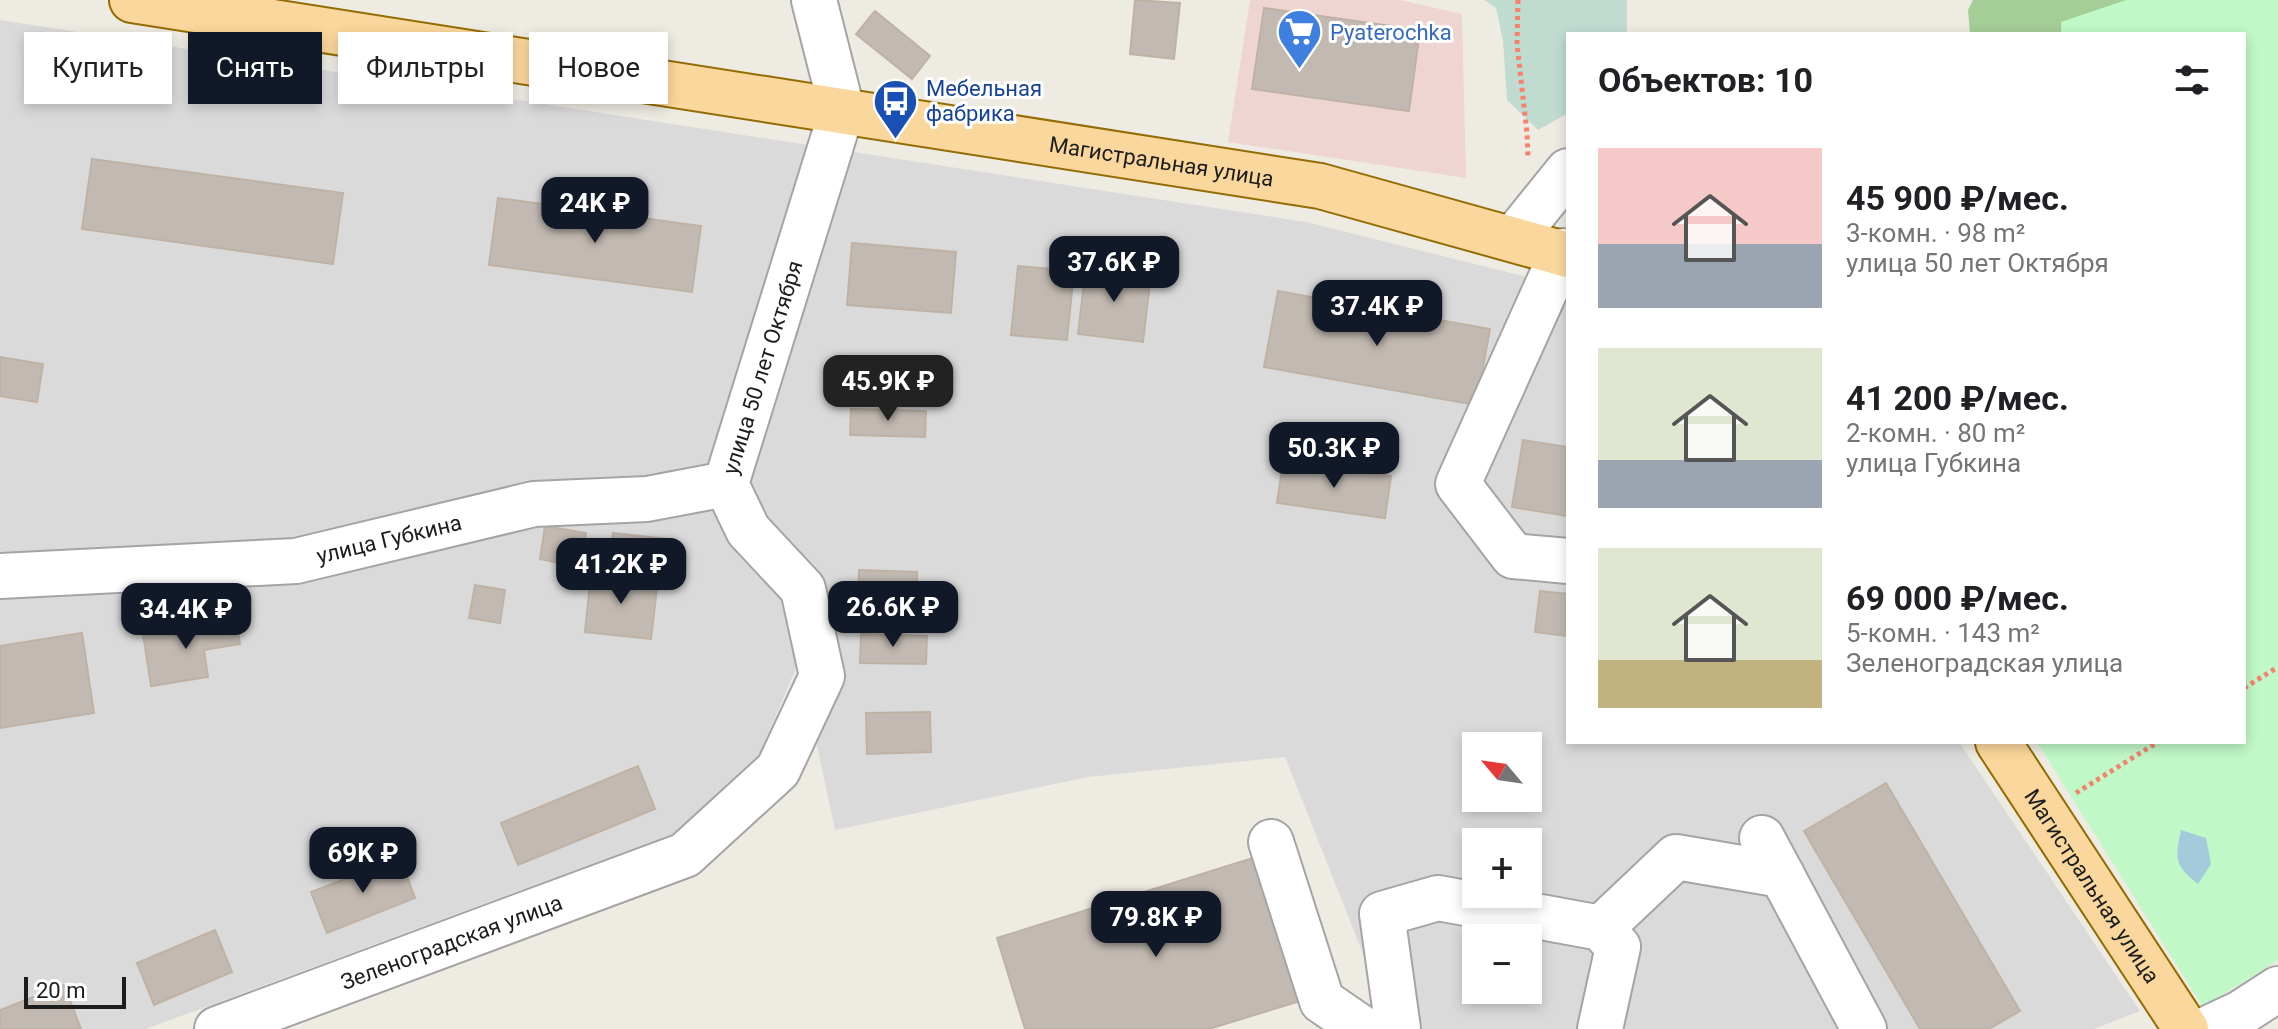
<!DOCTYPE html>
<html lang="ru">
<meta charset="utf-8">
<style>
body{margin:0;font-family:Roboto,sans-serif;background:#f6f6f6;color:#202124;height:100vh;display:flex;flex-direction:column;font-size:30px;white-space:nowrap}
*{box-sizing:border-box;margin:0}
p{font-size:26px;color:#757577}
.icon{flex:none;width:44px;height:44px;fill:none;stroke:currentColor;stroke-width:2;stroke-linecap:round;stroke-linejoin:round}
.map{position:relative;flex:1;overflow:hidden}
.side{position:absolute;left:1566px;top:32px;width:680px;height:712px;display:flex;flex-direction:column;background:#fff;border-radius:0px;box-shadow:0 4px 12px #0003}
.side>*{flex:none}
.hud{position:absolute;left:24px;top:32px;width:760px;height:72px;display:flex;gap:16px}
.needle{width:52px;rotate:299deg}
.controls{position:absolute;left:1462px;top:732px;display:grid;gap:16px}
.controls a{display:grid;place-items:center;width:80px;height:80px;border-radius:0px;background:#fff;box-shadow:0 4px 12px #0003;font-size:40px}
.scale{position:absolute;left:24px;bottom:20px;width:102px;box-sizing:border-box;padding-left:8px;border:4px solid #1d1d1d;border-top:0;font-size:22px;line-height:28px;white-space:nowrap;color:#1d1d1d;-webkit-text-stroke:6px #fff;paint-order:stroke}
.price{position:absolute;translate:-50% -68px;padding:0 18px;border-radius:16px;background:#111827;color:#fff;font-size:26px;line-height:52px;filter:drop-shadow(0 2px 4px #0008)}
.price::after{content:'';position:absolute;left:50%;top:48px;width:24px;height:18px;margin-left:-12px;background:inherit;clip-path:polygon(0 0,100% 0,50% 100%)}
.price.current{background:#222;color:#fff}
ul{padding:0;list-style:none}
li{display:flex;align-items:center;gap:24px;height:200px;padding:0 32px}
li span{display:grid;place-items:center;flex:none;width:224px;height:160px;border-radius:0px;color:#555}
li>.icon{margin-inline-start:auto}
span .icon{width:96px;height:96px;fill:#fffc;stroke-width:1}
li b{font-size:34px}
h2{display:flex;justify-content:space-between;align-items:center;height:96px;padding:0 32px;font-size:34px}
.pill{padding:0 28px;border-radius:0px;background:#fff;box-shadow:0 4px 12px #0003;font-size:28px;line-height:72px}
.pill.current{background:#111827;color:#fff}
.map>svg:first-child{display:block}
</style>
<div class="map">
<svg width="2278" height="1029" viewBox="0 0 2278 1029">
<rect width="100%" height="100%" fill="#eeebe3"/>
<path fill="#dbdada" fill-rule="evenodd" d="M0 20 1306 222 1567 287 1568 742H1959L2140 1011 2094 1029H1393L1285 757 1088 777 835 830 799 661 756 763 672 834 146 1029H0ZM1476 746H1528V798H1476ZM1476 842H1528V894H1476ZM1476 938H1528V990H1476Z"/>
<path fill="#efd5d2" d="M1250 0H1400L1462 14 1466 178 1228 142Z"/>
<path fill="#a4cd98" d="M1973 0H2246L2157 34H1970L1968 10Z"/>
<path fill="#c0dcd1" d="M1484 0H1627V34H1568V113L1538 130 1507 100 1503 40 1496 8Z"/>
<path fill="#c0f8c7" d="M2126 0H2278V960L2203 1007 2037 742H2244V34H2061V22Z"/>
<path fill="#a4cbdb" d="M2181 830 2206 838 2211 864 2198 884C2174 865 2175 859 2181 830Z"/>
<path fill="#c2bab2" stroke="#bfb2a5" stroke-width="2" d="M1135 0 1180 3 1174 59 1130 54Z
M1264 8 1420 30 1409 111 1252 89Z
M875 11 930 56 912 79 856 34Z
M92 159 343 193 333 264 82 229Z
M498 198 701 226 692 292 489 265Z
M852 243 956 252 951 313 847 305Z
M1018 266 1074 271 1067 340 1011 335Z
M1086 266 1151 274 1143 342 1078 334Z
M1278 291 1490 329 1476 405 1264 367Z
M0 357 43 364 37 402 0 396Z
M851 409 926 411 925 437 850 435Z
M1523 440 1568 447V516L1512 507Z
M1283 462 1391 476 1385 518 1277 503Z
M545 526 586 533 579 567 540 559Z
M613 533 667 539 664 560 610 555Z
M859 570 917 572V597L858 595Z
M591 573 658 580 651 639 585 632Z
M475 585 505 590 500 623 469 618Z
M1540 591 1568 594V636L1535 632Z
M236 619 240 644 204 650 208 677 151 686 143 634Z
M82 633 94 713 0 728V646Z
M861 634 927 636 926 664 860 663Z
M930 712 931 752 867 754 866 713Z
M638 766 655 809 518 865 501 823Z
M1886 783 2020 1011 1989 1029H1920L1804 831Z
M1256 857 1300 1001 1209 1029H1025L997 938Z
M400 858 415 898 327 933 311 892Z
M215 930 232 972 154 1005 137 963Z
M64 985 81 1029H0V1010Z"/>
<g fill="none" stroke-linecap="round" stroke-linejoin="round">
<defs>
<g id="minor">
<path d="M1514 238 1568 171"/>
<path d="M1563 251 1458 484 1513 556 1568 561"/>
<path id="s1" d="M0 576 296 561 534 504 647 499 726 484"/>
<path d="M1762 838 1864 1029"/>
<path d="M1271 842 1322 1001 1363 1029"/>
<path id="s2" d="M217 1029 685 855 778 770 822 676 803 589 748 530 726 484 842 110 814 0"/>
<path d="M1398 1029 1382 914 1438 898 1601 928 1676 857 1782 875"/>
<path d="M1600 1029 1618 947 1601 928"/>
<path d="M2207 1029 2241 1013 2278 989"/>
</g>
<g id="major">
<path id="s3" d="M132 0 1320 186 1568 255"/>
<path id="s4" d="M1998 742 2186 1029"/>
</g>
</defs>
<use href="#minor" stroke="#a4a4a4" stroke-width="48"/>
<use href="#major" stroke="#936c03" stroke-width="48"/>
<path stroke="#f7816b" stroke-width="5" stroke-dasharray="4 4" stroke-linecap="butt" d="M1518 0 1517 44 1527 133 1528 158
M2244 688 2278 667
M2076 793 2158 742"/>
<use href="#minor" stroke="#fff" stroke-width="44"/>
<use href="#major" stroke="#fad79c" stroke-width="44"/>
</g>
<defs>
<symbol id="supermarket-pin" viewBox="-11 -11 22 30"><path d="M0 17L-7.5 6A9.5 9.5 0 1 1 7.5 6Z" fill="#3f7fe0" stroke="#fff"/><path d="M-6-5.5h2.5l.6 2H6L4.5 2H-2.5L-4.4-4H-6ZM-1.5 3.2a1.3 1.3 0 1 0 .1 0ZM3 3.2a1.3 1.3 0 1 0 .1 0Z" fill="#fff"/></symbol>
<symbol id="bus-pin" viewBox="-11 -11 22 30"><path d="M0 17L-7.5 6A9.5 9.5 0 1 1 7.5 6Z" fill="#1a4fb4" stroke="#fff"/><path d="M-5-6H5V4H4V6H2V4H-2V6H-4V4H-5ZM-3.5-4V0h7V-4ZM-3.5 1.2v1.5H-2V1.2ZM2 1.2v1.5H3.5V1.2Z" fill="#fff"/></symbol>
</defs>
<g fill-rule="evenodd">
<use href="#supermarket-pin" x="1274" y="6" width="51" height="69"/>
<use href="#bus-pin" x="870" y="76" width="51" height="69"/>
</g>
<g text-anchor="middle" stroke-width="6" stroke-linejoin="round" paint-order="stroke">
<g font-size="22" fill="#366cbe" stroke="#fff" text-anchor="start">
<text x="1330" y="40">Pyaterochka</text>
</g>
<g font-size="22" fill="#164399" stroke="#fff" text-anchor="start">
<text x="926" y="96">Мебельная<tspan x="926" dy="25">фабрика</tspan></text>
</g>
<g font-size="22" fill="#1d1d1d" stroke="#fff">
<text dy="8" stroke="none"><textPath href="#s3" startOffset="1042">Магистральная улица</textPath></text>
<text dy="8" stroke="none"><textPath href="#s2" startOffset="1072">улица 50 лет Октября</textPath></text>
<text dy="8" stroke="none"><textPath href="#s1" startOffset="392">улица Губкина</textPath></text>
<text dy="8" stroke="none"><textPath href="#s4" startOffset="172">Магистральная улица</textPath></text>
<text dy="8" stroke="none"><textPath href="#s2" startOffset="250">Зеленоградская улица</textPath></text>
</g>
</g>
</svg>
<div class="controls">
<a><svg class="needle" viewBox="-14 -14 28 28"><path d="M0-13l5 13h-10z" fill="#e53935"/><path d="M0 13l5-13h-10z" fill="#757577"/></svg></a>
<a>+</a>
<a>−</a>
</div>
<div class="scale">20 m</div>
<b class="price" style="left:595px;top:245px">24K ₽</b>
<b class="price" style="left:1114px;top:304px">37.6K ₽</b>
<b class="price" style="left:1377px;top:348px">37.4K ₽</b>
<b class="price current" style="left:888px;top:423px">45.9K ₽</b>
<b class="price" style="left:1334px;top:490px">50.3K ₽</b>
<b class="price" style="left:621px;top:606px">41.2K ₽</b>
<b class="price" style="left:893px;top:649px">26.6K ₽</b>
<b class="price" style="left:186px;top:651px">34.4K ₽</b>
<b class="price" style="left:363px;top:895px">69K ₽</b>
<b class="price" style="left:1156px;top:959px">79.8K ₽</b>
<div class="hud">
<a class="pill">Купить</a>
<a class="pill current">Снять</a>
<a class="pill">Фильтры</a>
<a class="pill">Новое</a>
</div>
<section class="side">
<h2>Объектов: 10<svg class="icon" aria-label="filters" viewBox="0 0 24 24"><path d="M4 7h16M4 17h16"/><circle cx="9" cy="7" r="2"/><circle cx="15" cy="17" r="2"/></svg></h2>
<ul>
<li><span style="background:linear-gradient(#f6c9c9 60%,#9aa5b1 0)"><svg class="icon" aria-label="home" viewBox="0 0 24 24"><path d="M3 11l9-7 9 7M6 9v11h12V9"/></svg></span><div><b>45 900 ₽/мес.</b><p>3-комн. · 98 m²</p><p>улица 50 лет Октября</p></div></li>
<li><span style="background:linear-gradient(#dfe7d0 70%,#9aa5b1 0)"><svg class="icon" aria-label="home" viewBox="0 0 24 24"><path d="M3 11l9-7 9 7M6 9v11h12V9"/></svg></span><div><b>41 200 ₽/мес.</b><p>2-комн. · 80 m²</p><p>улица Губкина</p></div></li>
<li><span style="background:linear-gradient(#dfe7d0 70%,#c2b280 0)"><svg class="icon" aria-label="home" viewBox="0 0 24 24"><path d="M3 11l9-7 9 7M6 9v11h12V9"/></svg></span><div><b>69 000 ₽/мес.</b><p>5-комн. · 143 m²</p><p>Зеленоградская улица</p></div></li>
</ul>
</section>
</div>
